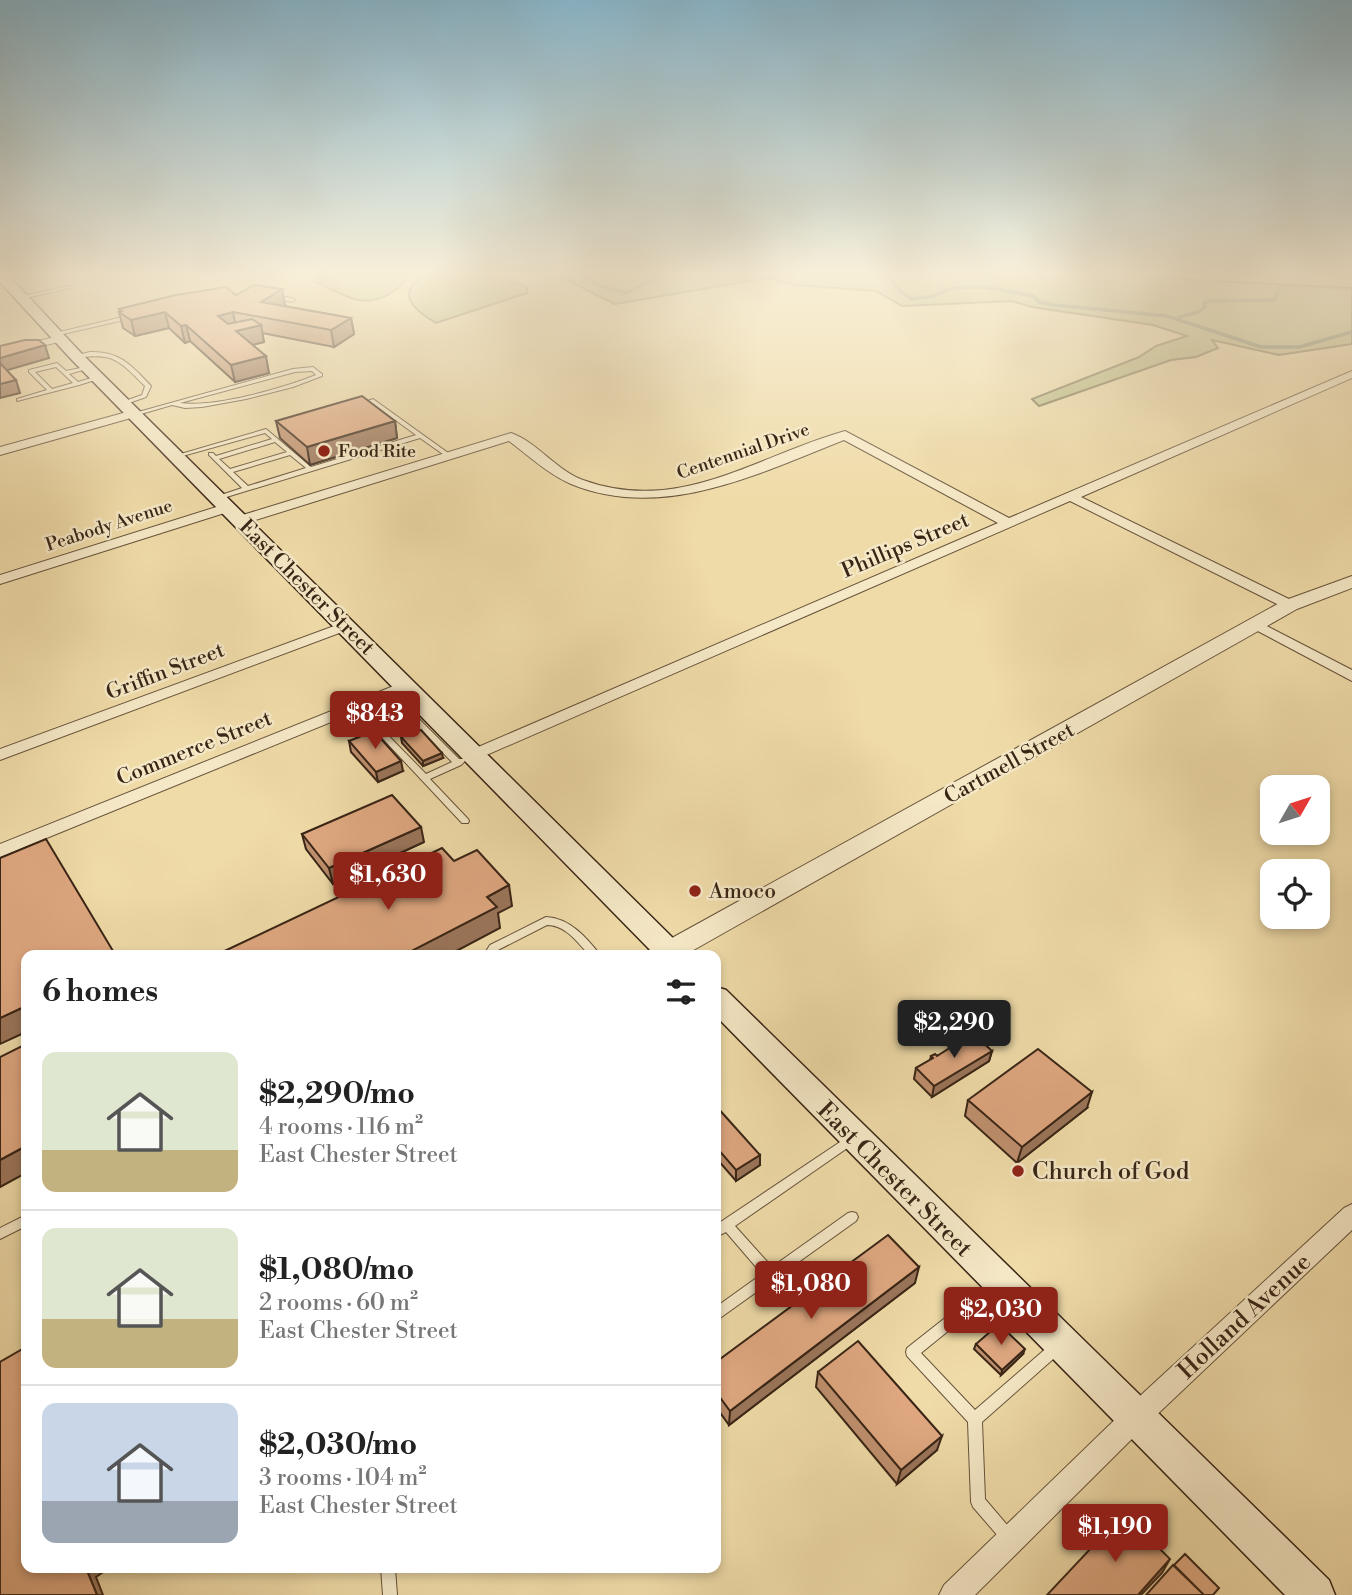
<!DOCTYPE html>
<meta charset="utf-8">
<style>
body{margin:0;font-family:"Libre Bodoni",serif;background:#f2f2f2;color:#222;height:100vh;display:flex;flex-direction:column;font-size:26px;white-space:nowrap}
*{box-sizing:border-box;margin:0}
p{font-size:23px;color:#767676}
.icon{flex:none;width:38px;height:38px;fill:none;stroke:currentColor;stroke-width:2;stroke-linecap:round;stroke-linejoin:round}
.map{position:relative;flex:1;overflow:hidden}
.panel{position:absolute;left:21px;top:950px;width:700px;height:623px;display:flex;flex-direction:column;background:#fff;border-radius:14px;box-shadow:0 4px 10px #0003}
.panel>*{flex:none}
.needle{width:46px;rotate:51deg}
.buttons{position:absolute;left:1260px;top:775px;display:grid;gap:14px}
.buttons a{display:grid;place-items:center;width:70px;height:70px;border-radius:14px;background:#fff;box-shadow:0 4px 10px #0003;font-size:35px}
.price{position:absolute;translate:-50% -60px;padding:0 16px;border-radius:7px;background:#8f2418;color:#fff;font-size:23px;line-height:46px;filter:drop-shadow(0 2px 4px #0008)}
.price::after{content:'';position:absolute;left:50%;top:42px;width:21px;height:16px;margin-left:-10px;background:inherit;clip-path:polygon(0 0,100% 0,50% 100%)}
.price.selected{background:#222;color:#fff}
ul{padding:0;list-style:none}
li{display:flex;align-items:center;gap:21px;height:175px;padding:0 21px}
li+li{border-top:2px solid #e0e0e0}
li span{display:grid;place-items:center;flex:none;width:196px;height:140px;border-radius:14px;color:#555}
li>.icon{margin-inline-start:auto}
span .icon{width:84px;height:84px;fill:#fffc;stroke-width:1}
li b{font-size:30px}
h2{display:flex;justify-content:space-between;align-items:center;height:84px;padding:0 21px;font-size:30px}
.map>svg:first-child{display:block}
</style>
<div class="map">
<svg width="1352" height="1595" viewBox="0 0 1352 1595">
<rect width="100%" height="100%" fill="#efdba8"/>
<filter id="stains"><feTurbulence type="fractalNoise" baseFrequency=".00286" numOctaves="4"/><feColorMatrix values="0 0 0 0 .2 0 0 0 0 .09 0 0 0 0 .02 0 0 0 .5 -.17"/></filter>
<radialGradient id="worn" r=".72"><stop offset=".6" stop-color="#630" stop-opacity="0"/><stop offset="1" stop-color="#630" stop-opacity=".3"/></radialGradient>
<path fill="#bdbf85" stroke="#7b724e" stroke-width="2" d="M327 276H405C403 285 398 289 391 293 362 311 344 294 316 282L317 279Z
M423 276H497L527 287V293L436 323C416 311 394 295 423 276Z
M559 276H1130L1352 289V344L1279 355 1212 340 1218 348 1196 357 1171 360 1039 406 1032 399 1139 357 1156 346 1187 336 1153 325 1032 307 1012 301 902 306 876 291 795 285 767 278 615 304Z"/>
<g fill="none" stroke-linecap="round" stroke-linejoin="round">
<path stroke="#73806b" stroke-width="3.5" d="M582 276 603 287 627 293 661 276
M791 276H817
M888 276 900 291 912 299 933 296 952 288 985 287 1033 296 1039 302 1055 305 1167 316 1261 347H1299L1352 332
M1179 317 1199 312 1205 307 1204 303 1210 301 1274 300 1281 286"/>
<defs>
<path id="service" d="M68 286H70V288L21 299 18 297Z
M272 295 292 298 295 300 292 302 270 297V295Z
M131 315 134 317 133 318 54 336 51 334Z
M90 352C120 351 132 366 151 386L146 397 126 404H122V402L142 395 145 386C119 361 115 352 76 358L73 356Z
M57 363 66 371 90 366V368L69 374 78 382 98 376 101 378 79 385 17 401V399L47 390 29 372V370ZM56 367 73 383 52 389 35 372Z
M313 367 322 374V376L293 387 246 399 202 407 185 408 172 405 134 416 131 414 293 369ZM312 371 316 375C284 388 214 408 180 403L295 372Z
M373 399 451 455V457H447L420 438 220 499 218 498V496L242 488 209 455V453H213L216 456 272 439 265 433 179 457 174 456 266 429 311 467 416 435 372 403 361 407 358 405ZM275 442 287 452 230 469 219 459ZM290 455 306 468 248 486 233 472Z
M421 705H424L428 707 414 714 459 759H464L465 761 461 765 430 779 468 819 469 821 468 823H462L371 726 372 724ZM407 717 452 762 426 774 380 727Z
M546 917C570 918 587 938 601 956H590C578 943 566 925 547 925L496 951 493 956H483L490 945Z
M663 943 666 944 668 947C661 956 652 956 642 956L643 953Z
M852 1134 856 1136 858 1139 856 1142 735 1226 772 1267 848 1213 852 1212 856 1213 858 1217 856 1221 720 1318 716 1320V1307L762 1274 726 1232 716 1237V1225Z
M26 1215V1226L0 1239V1228Z
M996 1279 1000 1281 1002 1285 1000 1289 921 1353 975 1410 1050 1345 1055 1343 1060 1345 1061 1349 1060 1353 982 1422 985 1499 1014 1533 1016 1538 1014 1543 1009 1545 1004 1543 973 1507 971 1502 968 1422 907 1356 906 1352 907 1348 992 1281Z
M381 1568H395L397 1595H383Z"/>
<path id="minor" d="M59 336 64 339 63 341 0 356V350Z
M1352 371V378L1081 497 1295 602 1297 605 1295 608H1285L1070 501 475 760 467 755 469 751 998 523 844 440C760 473 663 522 571 484 548 474 529 456 509 441L246 523 241 524 234 520 236 517 511 433C537 442 556 470 583 480 680 515 756 456 845 431L1009 518Z
M134 410 138 412V416L0 455V447Z
M229 503 236 507 234 510 0 584V575Z
M1257 621 1352 670V681L1252 628 1250 625Z
M345 622 350 623 352 626 350 629 0 760V749Z
M406 681 414 686 412 689 0 857V844Z
M1352 1204V1230L1146 1425 975 1595H939L944 1585 1128 1407 1344 1208Z"/>
<path id="tertiary" d="M1352 576V588L1297 609 683 956H660L657 951 661 944 1283 601Z"/>
<path id="secondary" d="M0 276H9L81 353 684 949 688 956H656L71 359 0 282Z
M716 987 726 990 1329 1580 1335 1595H1285L716 1016Z"/>
<path id="trunk" d="M1218 276 1352 277V287L1226 281Z"/>
</defs>
<use href="#service" stroke="#66523a" stroke-width="2"/>
<use href="#minor" stroke="#66523a" stroke-width="2"/>
<use href="#tertiary" stroke="#66523a" stroke-width="2"/>
<use href="#secondary" stroke="#392516" stroke-width="3"/>
<use href="#trunk" stroke="#392516" stroke-width="2"/>
<use href="#service" fill="#f5e8c6" fill-rule="evenodd"/>
<use href="#minor" fill="#f5e8c6" fill-rule="evenodd"/>
<use href="#tertiary" fill="#f5e8c6" fill-rule="evenodd"/>
<use href="#secondary" fill="#f5e8c6" fill-rule="evenodd"/>
<use href="#trunk" fill="#efdba8" fill-rule="evenodd"/>
</g>
<path fill="#bf906e" stroke="#392516" stroke-width="2" d="M236 295 285 305 284 306 351 318 354 334 334 347 262 333 264 342 252 345 269 373 235 382 190 341 185 343 169 328 135 336 123 328 119 312H120L119 309Z
M276 421H395L397 438 310 465 280 438Z
M401 737 443 758 423 766 402 743Z
M349 741 403 771 378 782 351 752Z
M302 834 424 842 333 884 306 849Z
M992 1051 989 1061 932 1097 914 1079 916 1068 930 1060 931 1056Z
M968 1100 1087 1108 1017 1163 965 1116Z
M716 1106 760 1165 736 1181 716 1158Z
M915 1283 729 1425 716 1407V1362Z
M976 1344 1023 1354 1001 1375 974 1349Z
M818 1372 937 1450 897 1484 816 1387Z"/>
<path fill="#9b755a" stroke="#392516" stroke-width="2" d="M282 289 285 305 264 317 261 302Z
M165 312 169 328 135 336 131 320Z
M233 312 236 328 221 332 218 316Z
M351 318 354 334 334 347 331 330Z
M186 325 190 341 185 343 181 326Z
M261 325 264 342 240 348 236 331Z
M45 345 49 358 1 372 0 358Z
M266 356 269 373 235 382 231 365Z
M16 380 20 393 0 398V384Z
M395 421 397 438 310 465 307 447Z
M442 753 443 758 423 766V761Z
M401 761 403 771 378 782 376 772Z
M421 827 424 842 333 884 329 868Z
M509 885 512 906 498 913 500 928 447 956H402L487 897Z
M26 1006V1032L0 1044V1018Z
M992 1051 989 1061 932 1097 934 1086Z
M1092 1092 1087 1108 1017 1163 1022 1147Z
M26 1146V1173L0 1187V1160Z
M760 1155V1165L736 1181V1170Z
M919 1267 915 1283 729 1425 730 1411Z
M1025 1349 1023 1354 1001 1375 1002 1370Z
M942 1436 937 1450 897 1484 901 1470Z
M1170 1559 1162 1573 1141 1595H1138Z
M86 1568H109L96 1577 103 1595H97Z"/>
<path fill="#dea780" stroke="#392516" stroke-width="2" d="M254 285 282 289 261 302 351 318 331 330 233 312 218 316 228 324 252 319 261 325 236 331 266 356 231 365 186 325 181 326 165 312 131 320 119 312 122 311 119 309 176 295 226 287 236 295Z
M25 340H39L45 345 0 358V346Z
M0 363 16 380 0 384Z
M362 396 395 421 307 447 276 421Z
M421 730 442 753 423 761 401 737Z
M374 731 401 761 376 772 349 741Z
M392 795 421 827 329 868 302 834Z
M46 839 116 956H26V1006L0 1018V858Z
M442 848 454 861 477 850 509 885 487 897 497 907 402 956H214Z
M973 1033 992 1051 934 1086 916 1068 933 1058 931 1056 935 1054 937 1056Z
M26 1044V1146L0 1160V1057Z
M1038 1049 1092 1092 1022 1147 968 1100Z
M716 1106 760 1155 736 1170 716 1147Z
M888 1235 919 1267 730 1411 716 1392V1362Z
M999 1324 1025 1349 1002 1370 976 1344Z
M858 1341 942 1436 901 1470 818 1372Z
M26 1347V1568H86L97 1595H0V1362Z
M1124 1513 1170 1559 1138 1595H1047Z
M1185 1554 1219 1588 1213 1595H1204L1174 1565Z
M1173 1565 1204 1595H1146Z"/>
<linearGradient id="sky" x2="0" y2="1"><stop stop-color="#89b7cd"/><stop offset="0.55" stop-color="#f8efd8"/><stop offset="1" stop-color="#f8efd8" stop-opacity="0"/></linearGradient>
<rect width="1352" height="499" fill="url(#sky)"/>
<g fill="#8f2418" stroke="#f5e8c6" stroke-width="2.5">
<circle cx="324" cy="451" r="7"/>
<circle cx="695" cy="891" r="7"/>
<circle cx="1018" cy="1171" r="7"/>
</g>
<g text-anchor="middle" stroke-width="5" stroke-linejoin="round" paint-order="stroke">
<g font-size="18" fill="#392516" stroke="#f5e8c6" text-anchor="start">
<text x="338" y="457">Food Rite</text>
</g>
<g font-size="18" fill="#392516" stroke="#f5e8c6">
<text transform="translate(743 451) rotate(-19)" y="6">Centennial Drive</text>
<text transform="translate(109 525) rotate(-18)" y="6">Peabody Avenue</text>
</g>
<g font-size="21" fill="#392516" stroke="#f5e8c6">
<text transform="translate(905 545) rotate(-23)" y="7">Phillips Street</text>
<text transform="translate(307 587) rotate(45)" y="7">East Chester Street</text>
<text transform="translate(165 671) rotate(-21)" y="7">Griffin Street</text>
<text transform="translate(194 748) rotate(-22)" y="7">Commerce Street</text>
<text transform="translate(1009 763) rotate(-29)" y="7">Cartmell Street</text>
</g>
<g font-size="21" fill="#392516" stroke="#f5e8c6" text-anchor="start">
<text x="709" y="898">Amoco</text>
</g>
<g font-size="24" fill="#392516" stroke="#f5e8c6" text-anchor="start">
<text x="1032" y="1179">Church of God</text>
</g>
<g font-size="24" fill="#392516" stroke="#f5e8c6">
<text transform="translate(895 1179) rotate(45)" y="8">East Chester Street</text>
<text transform="translate(1244 1316) rotate(-43)" y="8">Holland Avenue</text>
</g>
</g>
<rect width="100%" height="100%" filter="url(#stains)"/>
<rect width="100%" height="100%" fill="url(#worn)"/>
</svg>
<div class="buttons">
<a><svg class="needle" viewBox="-14 -14 28 28"><path d="M0-13l5 13h-10z" fill="#e53935"/><path d="M0 13l5-13h-10z" fill="#767676"/></svg></a>
<a><svg class="icon" aria-label="locate" viewBox="0 0 24 24"><circle cx="12" cy="12" r="6"/><path d="M12 2v4M12 18v4M2 12h4M18 12h4"/></svg></a>
</div>
<b class="price" style="left:375px;top:751px">$843</b>
<b class="price" style="left:388px;top:912px">$1,630</b>
<b class="price selected" style="left:954px;top:1060px">$2,290</b>
<b class="price" style="left:811px;top:1321px">$1,080</b>
<b class="price" style="left:1001px;top:1347px">$2,030</b>
<b class="price" style="left:1115px;top:1564px">$1,190</b>
<section class="panel">
<h2>6 homes<svg class="icon" aria-label="filters" viewBox="0 0 24 24"><path d="M4 7h16M4 17h16"/><circle cx="9" cy="7" r="2"/><circle cx="15" cy="17" r="2"/></svg></h2>
<ul>
<li><span style="background:linear-gradient(#dfe7d0 70%,#c2b280 0)"><svg class="icon" aria-label="home" viewBox="0 0 24 24"><path d="M3 11l9-7 9 7M6 9v11h12V9"/></svg></span><div><b>$2,290/mo</b><p>4 rooms · 116 m²</p><p>East Chester Street</p></div></li>
<li><span style="background:linear-gradient(#dfe7d0 65%,#c2b280 0)"><svg class="icon" aria-label="home" viewBox="0 0 24 24"><path d="M3 11l9-7 9 7M6 9v11h12V9"/></svg></span><div><b>$1,080/mo</b><p>2 rooms · 60 m²</p><p>East Chester Street</p></div></li>
<li><span style="background:linear-gradient(#c9d6e8 70%,#9aa5b1 0)"><svg class="icon" aria-label="home" viewBox="0 0 24 24"><path d="M3 11l9-7 9 7M6 9v11h12V9"/></svg></span><div><b>$2,030/mo</b><p>3 rooms · 104 m²</p><p>East Chester Street</p></div></li>
</ul>
</section>
</div>
